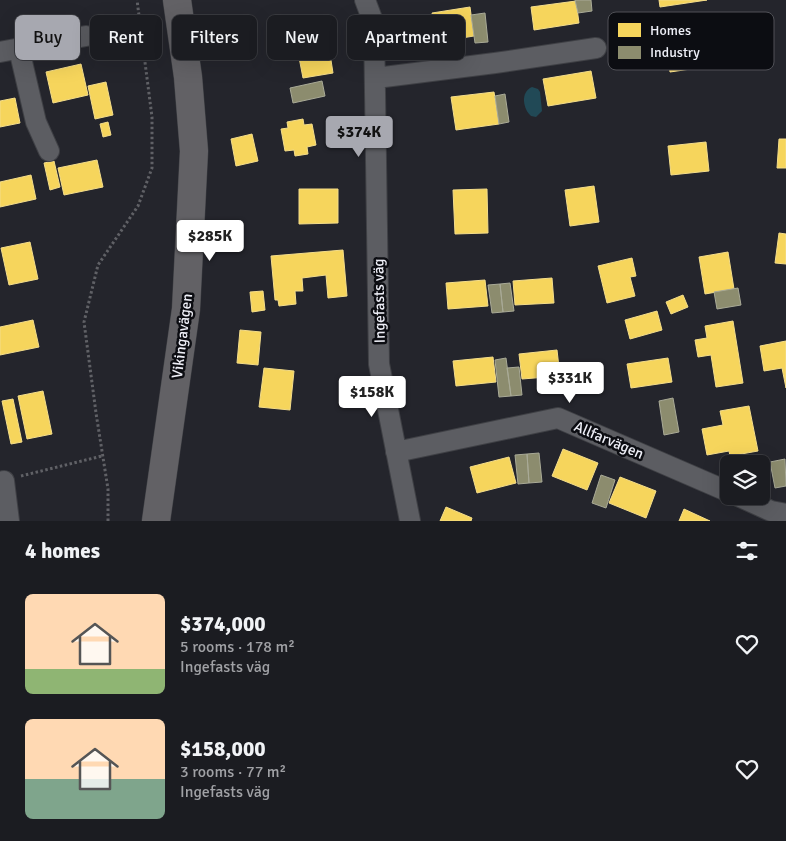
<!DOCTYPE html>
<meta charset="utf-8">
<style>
body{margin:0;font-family:Signika,sans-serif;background:#24252a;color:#f1f3f6;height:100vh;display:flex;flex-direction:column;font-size:19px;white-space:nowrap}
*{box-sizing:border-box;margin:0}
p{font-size:16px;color:#a0a1a5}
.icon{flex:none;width:28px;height:28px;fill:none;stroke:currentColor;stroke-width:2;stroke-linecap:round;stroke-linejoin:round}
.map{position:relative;height:521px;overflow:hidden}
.drawer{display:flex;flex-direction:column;background:#1b1c21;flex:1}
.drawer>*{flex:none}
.banner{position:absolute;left:15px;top:15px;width:500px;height:45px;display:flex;gap:10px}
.tools{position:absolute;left:720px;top:455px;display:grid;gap:10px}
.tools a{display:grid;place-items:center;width:50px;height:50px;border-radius:8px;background:#1b1c21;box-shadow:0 5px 20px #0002,0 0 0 1px #393a3f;font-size:25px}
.price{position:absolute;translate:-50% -42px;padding:0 11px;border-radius:5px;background:#fff;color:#222;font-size:16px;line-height:32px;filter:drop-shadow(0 1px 2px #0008)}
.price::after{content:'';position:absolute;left:50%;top:30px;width:15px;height:11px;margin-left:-8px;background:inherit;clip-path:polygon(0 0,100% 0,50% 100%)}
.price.on{background:#a7a8b0;color:#111}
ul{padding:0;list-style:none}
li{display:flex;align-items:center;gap:15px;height:125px;padding:0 25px}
li span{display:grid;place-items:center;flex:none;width:140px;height:100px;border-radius:8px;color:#555}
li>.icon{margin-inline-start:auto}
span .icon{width:60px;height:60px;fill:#fffc;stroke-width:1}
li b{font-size:21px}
h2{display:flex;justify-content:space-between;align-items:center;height:60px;padding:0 25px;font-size:21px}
.chip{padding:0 18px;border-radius:8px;background:#1b1c21;box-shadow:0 5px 20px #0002,0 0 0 1px #393a3f;font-size:18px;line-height:45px}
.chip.on{background:#a7a8b0;color:#111}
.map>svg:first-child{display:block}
</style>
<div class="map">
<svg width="786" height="521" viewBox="0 0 786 521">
<rect width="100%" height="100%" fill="#24252c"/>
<path fill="#214956" d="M532 87 538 89 540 92 542 111 536 117 531 116C523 109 520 92 532 87Z"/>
<path fill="#f6d55c" stroke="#f4dd8a" d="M659 0H707L660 7Z
M576 1 579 23 534 30 531 7Z
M470 7 474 36 437 42 432 13Z
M328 41 333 73 303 78 297 47Z
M714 41 718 65 670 72 667 48Z
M81 64 88 95 53 103 46 72Z
M591 71 596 98 548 106 543 79Z
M106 82 113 115 95 119 88 86Z
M494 92 499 124 456 130 451 97Z
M15 98 20 123 0 127V101Z
M303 119 304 125 312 124 316 145 307 147 308 154 295 156 294 150 285 151 281 129 288 128 287 122Z
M108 122 111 135 103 137 100 124Z
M252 134 258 161 236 166 231 139Z
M779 139H786V168H777Z
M706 142 709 171 671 175 668 146Z
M97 160 103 187 64 195 58 168Z
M54 161 60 187 50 190 44 163Z
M31 175 36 199 0 207V182Z
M594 186 599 222 570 226 565 190Z
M299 189H338V223L299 224Z
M487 189 488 233 455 234 453 190Z
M779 233 786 234V264L775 263Z
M30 242 38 279 9 285 1 248Z
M343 250 347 296 328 298 326 275 302 278 303 291H295L296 304 279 306 278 300H275L271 256Z
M728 252 734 289 705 294 699 257Z
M632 258 636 276 630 277 635 296 607 303 598 266Z
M552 278 554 303 515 305 513 281Z
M485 280 488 306 448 309 446 283Z
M263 291 265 310 252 312 250 292Z
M683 295 688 307 671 314 666 302Z
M657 311 662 330 630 339 625 320Z
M33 320 39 347 0 355V327Z
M733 321 743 383 716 387 711 355 698 357 695 340 707 338 705 326Z
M240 330 261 332 258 365 237 363Z
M786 341V388L782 368 764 371 760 346Z
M557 350 560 376 522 379 519 354Z
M493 357 496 382 456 386 453 361Z
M668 358 672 382 631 388 627 364Z
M264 368 294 371 290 410 259 407Z
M43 391 52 434 27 439 18 396Z
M13 399 22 442 11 444 2 401Z
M749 406 758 451 730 456 729 451 707 455 702 429 723 425 720 411Z
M563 449 598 463 587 490 552 476Z
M509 457 516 483 477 493 470 467Z
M620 477 656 491 646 518 609 503Z
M446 507 472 518 471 521H440Z
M684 509 710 521H679Z"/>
<path fill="#8c8c6e" stroke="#a9aa97" d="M575 0H591L592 11 578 13Z
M485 13 488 42 475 43 471 15Z
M322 81 325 96 293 103 290 88Z
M505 94 509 122 499 124 495 96Z
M510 283 514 311 503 312 500 284Z
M500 284 503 312 492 313 488 285Z
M738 288 741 305 717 309 714 292Z
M506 358 511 396 499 397 495 360Z
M519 367 522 395 511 396 507 368Z
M673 398 679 432 664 435 659 401Z
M539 453 542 482 529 483 527 454Z
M527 454 529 483 518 484 515 455Z
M785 459 786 486 775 488 770 462Z
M601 475 615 480 606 508 592 503Z"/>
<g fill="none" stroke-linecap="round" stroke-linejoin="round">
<defs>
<path id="minor" d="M365 0 374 24 379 364 410 521
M19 49 36 122 49 151
M0 52 86 36
M376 78 495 63 596 48
M396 452 558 418 729 492
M0 482 4 481 9 521
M738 496 771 511 786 514"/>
<path id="secondary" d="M156 521 186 309 194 151 188 77 177 0"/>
</defs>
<use href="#minor" stroke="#3f4045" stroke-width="22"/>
<use href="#secondary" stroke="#3f4045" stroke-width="29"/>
<path stroke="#606166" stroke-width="3" stroke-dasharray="2.5 2.5" stroke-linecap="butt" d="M104 35H141
M21 476 102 456
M108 521V489L96 413 84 322 98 265 138 206 152 168V117L137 0"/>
<use href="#minor" stroke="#5c5d62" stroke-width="20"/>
<use href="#secondary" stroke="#626165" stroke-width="28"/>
</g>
<g text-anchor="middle" stroke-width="5" stroke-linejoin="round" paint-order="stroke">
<g font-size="15" fill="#eeeff7" stroke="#0c0d12">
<text transform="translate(379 301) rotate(-91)" y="5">Ingefasts väg</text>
<text transform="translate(182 336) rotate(-83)" y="5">Vikingavägen</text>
<text transform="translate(609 440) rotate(23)" y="5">Allfarvägen</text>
</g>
</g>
<rect x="608" y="12" width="166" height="58" rx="8" fill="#0c0d12" stroke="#505157" stroke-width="1"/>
<rect x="618" y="23" width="23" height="14" fill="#f6d55c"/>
<rect x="618" y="46" width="23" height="13" fill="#8c8c6e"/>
<g font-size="14" fill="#eeeff7">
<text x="650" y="35">Homes</text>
<text x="650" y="57">Industry</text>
</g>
</svg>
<div class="tools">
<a><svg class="icon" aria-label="layers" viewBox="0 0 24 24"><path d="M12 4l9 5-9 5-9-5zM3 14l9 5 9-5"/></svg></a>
</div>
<b class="price on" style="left:359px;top:158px">$374K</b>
<b class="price" style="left:210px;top:262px">$285K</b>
<b class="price" style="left:570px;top:404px">$331K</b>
<b class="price" style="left:372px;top:418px">$158K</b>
<div class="banner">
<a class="chip on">Buy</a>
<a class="chip">Rent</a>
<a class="chip">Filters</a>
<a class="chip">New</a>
<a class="chip">Apartment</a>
</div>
</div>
<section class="drawer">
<h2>4 homes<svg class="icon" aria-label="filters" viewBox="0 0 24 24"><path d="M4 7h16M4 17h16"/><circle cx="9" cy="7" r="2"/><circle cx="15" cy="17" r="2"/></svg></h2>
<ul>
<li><span style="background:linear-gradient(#ffd9b3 75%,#8fb573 0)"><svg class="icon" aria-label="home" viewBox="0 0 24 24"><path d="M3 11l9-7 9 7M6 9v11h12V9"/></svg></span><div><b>$374,000</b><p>5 rooms · 178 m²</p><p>Ingefasts väg</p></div><svg class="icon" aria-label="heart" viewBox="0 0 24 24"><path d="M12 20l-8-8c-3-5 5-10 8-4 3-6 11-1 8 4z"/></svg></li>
<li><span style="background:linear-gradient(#ffd9b3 60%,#7fa58c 0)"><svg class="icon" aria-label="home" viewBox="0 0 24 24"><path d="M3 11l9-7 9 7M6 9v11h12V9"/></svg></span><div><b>$158,000</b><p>3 rooms · 77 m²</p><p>Ingefasts väg</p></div><svg class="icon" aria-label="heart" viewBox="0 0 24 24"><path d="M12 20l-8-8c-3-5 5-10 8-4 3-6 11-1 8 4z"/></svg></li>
</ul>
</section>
